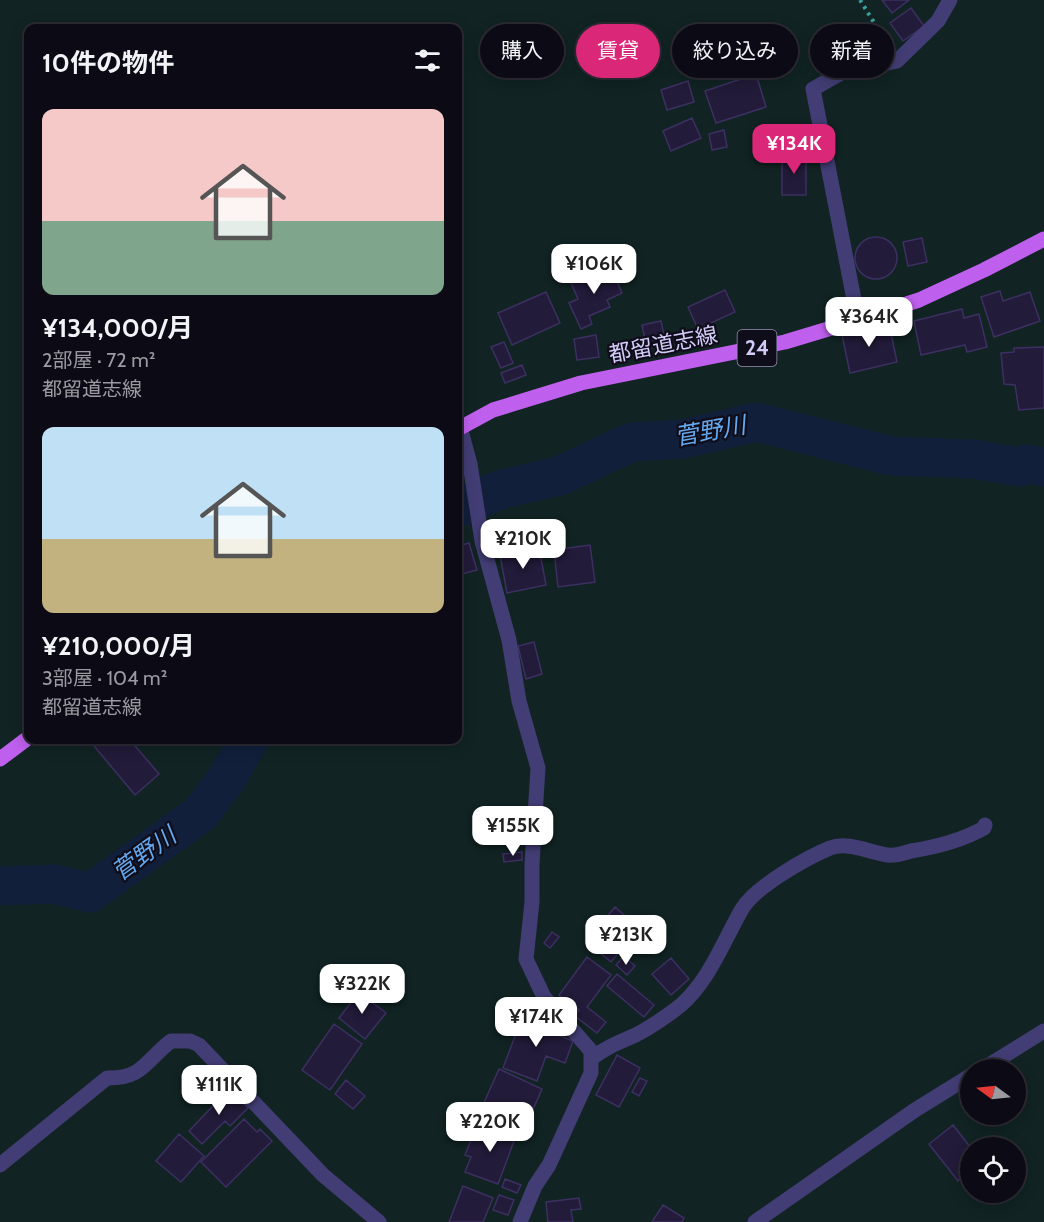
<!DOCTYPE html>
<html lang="ja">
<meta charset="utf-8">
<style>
body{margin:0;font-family:Cabin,"Noto Sans JP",sans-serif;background:#1a1822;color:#f1f3f6;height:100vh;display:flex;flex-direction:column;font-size:22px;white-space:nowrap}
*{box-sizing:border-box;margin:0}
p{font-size:20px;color:#9a9aa0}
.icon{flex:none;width:33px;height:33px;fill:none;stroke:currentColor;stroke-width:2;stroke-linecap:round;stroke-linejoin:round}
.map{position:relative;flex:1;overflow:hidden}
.details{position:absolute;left:24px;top:24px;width:438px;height:720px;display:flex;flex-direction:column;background:#0c0a14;border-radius:12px;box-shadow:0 3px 15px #0003,0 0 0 2px #2c2b34}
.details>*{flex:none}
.guide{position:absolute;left:480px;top:24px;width:474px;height:54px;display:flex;gap:12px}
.needle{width:39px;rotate:285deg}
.tools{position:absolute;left:960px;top:1059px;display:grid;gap:12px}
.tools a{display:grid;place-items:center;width:66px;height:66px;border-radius:50%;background:#0c0a14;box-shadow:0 3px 15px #0003,0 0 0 2px #2c2b34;font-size:30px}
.price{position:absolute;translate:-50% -51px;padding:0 14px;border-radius:12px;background:#fff;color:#222;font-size:20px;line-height:39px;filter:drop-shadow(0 2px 3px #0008)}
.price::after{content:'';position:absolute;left:50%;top:36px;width:18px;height:14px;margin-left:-9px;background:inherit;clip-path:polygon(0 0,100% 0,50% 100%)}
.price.active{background:#db2777;color:#fff}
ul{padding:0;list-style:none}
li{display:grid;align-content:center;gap:12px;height:318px;padding:0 18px}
li span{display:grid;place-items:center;height:186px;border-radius:12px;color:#555}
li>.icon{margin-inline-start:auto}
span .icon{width:108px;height:108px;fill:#fffc;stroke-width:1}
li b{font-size:26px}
h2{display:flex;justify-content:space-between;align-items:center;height:72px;padding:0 18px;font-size:26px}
.chip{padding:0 21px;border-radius:27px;background:#0c0a14;box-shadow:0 3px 15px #0003,0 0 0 2px #2c2b34;font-size:21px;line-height:54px}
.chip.active{background:#db2777;color:#fff}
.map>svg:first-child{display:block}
</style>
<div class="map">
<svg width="1044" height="1222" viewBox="0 0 1044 1222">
<rect width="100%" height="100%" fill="#100d1a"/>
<path fill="#112323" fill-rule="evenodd" d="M0 0H1044V1222H0ZM28 28H458V740H28ZM970 1070H1016V1114H970ZM970 1148H1016V1192H970Z"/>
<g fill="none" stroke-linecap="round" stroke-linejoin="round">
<path stroke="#111f3a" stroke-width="39" d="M458 508 502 489 559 476 632 442 683 439 756 422 891 456 974 459 1019 467 1026 464 1044 467
M0 886 55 884 90 893 201 813 227 778 249 740"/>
</g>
<path fill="#221b39" stroke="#3c3062" stroke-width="1.5" d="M882 0H909L892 13Z
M911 8 924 26 903 41 890 23Z
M756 74 766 107 716 123 705 91Z
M688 81 694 102 667 110 661 90Z
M692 118 701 138 671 151 663 131Z
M724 130 727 147 712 150 709 134Z
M782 153H798V160H806V195H782Z
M855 258a21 21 0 1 1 42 0a21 21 0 1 1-42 0Z
M922 238 927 262 908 266 903 242Z
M610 266 622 293 607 300 610 307 589 316 592 324 581 329 569 303 578 299 571 283Z
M725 290 735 312 698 329 688 307Z
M1000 291 1003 301 1030 292 1040 321 994 337 981 297Z
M546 292 560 323 512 345 498 313Z
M962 309 964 318 979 314 987 347 967 352 965 345 921 355 914 321Z
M661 321 666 344 647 349 642 325Z
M889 324 897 362 850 373 842 335Z
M596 335 599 357 577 360 574 339Z
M504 342 513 363 501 368 491 347Z
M1044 347V408L1019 410 1015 385 1004 384 1001 353 1014 352V348Z
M522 365 526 375 505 383 501 373Z
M469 543 477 570 458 575V546Z
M590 545 595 582 558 587 554 550Z
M539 548 546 585 507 593 500 555Z
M534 642 542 674 526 679 518 646Z
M89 740H130L159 774 135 795Z
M522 852V860L504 862 503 854Z
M615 907 639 928 611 962 586 941Z
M552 932 559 937 550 948 544 943Z
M624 956 635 966 627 975 616 965Z
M587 957 611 975 587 1007 606 1022 597 1033 575 1016 579 1010 559 995Z
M671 958 689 979 671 995 652 974Z
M617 974 654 1005 644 1017 607 986Z
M359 992 386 1013 365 1039 339 1018Z
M523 1015 558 1028 555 1034 573 1041 565 1063 546 1056 537 1081 503 1068Z
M334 1024 362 1044 330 1090 302 1070Z
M617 1055 640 1068 619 1107 596 1095Z
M499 1069 542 1089 526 1125 497 1112 494 1120 479 1114Z
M640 1078 647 1081 639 1096 632 1092Z
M346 1080 365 1096 353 1109 335 1094Z
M229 1089 248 1108 230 1126 225 1121 202 1144 189 1131Z
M244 1119 257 1132 260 1129 272 1141 226 1187 201 1162Z
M491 1123 517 1133 498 1184 465 1172 471 1157 465 1155 473 1135 484 1140Z
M953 1125 971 1148 970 1171 958 1181 929 1144Z
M179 1134 204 1156 181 1182 156 1161Z
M505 1179 521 1185 517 1193 502 1187Z
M463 1186 493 1198 483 1222H449Z
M499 1195 514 1200 508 1215 493 1210Z
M579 1198 581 1209 571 1210 573 1222H548L546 1202Z
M663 1205 684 1218 682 1222H652Z"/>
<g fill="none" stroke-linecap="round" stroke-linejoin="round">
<path stroke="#39a09e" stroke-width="4" stroke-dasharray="3 4.5" stroke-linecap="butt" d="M860 0 888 45"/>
<path stroke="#423d74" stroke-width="15" d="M858 320 813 89 841 73 897 61 938 21 950 0
M460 427 470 464 482 541 509 640 519 701 538 768 532 864V902L526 959 544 997 591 1051V1073L549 1165 535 1186 520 1222
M592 1058C605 1048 617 1043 631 1037 644 1032 670 1014 681 1005 710 979 723 942 742 909 755 887 806 858 830 848 848 841 871 853 888 855 896 856 904 853 911 851 936 847 961 841 984 828L985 825
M981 1070 1044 1031
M0 1165 107 1078C143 1079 146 1060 171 1041H190L199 1045 323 1175 379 1222
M755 1222 915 1110 970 1076"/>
<path stroke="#bf5fed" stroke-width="15" d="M458 429 493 410 581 383 785 342 858 320 919 300 984 270 1044 239
M0 759 28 738"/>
</g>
<g text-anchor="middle" stroke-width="4.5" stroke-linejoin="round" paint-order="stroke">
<rect fill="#100d1a" stroke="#9893b6" stroke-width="1.5" x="737.5" y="330" width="39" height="36" rx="4.5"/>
<g font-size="21" font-weight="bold" fill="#d3ccf9">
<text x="757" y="355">24</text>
</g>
<g font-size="22" fill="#d3ccf9" stroke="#100d1a">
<text transform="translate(663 344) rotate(-11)" y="8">都留道志線</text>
</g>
<g font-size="24" font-style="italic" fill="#65a8ee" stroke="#100d1a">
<text transform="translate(710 431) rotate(-10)" y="8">菅野川</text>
<text transform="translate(144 854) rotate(-36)" y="8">菅野川</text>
</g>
</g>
</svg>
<div class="tools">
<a><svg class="needle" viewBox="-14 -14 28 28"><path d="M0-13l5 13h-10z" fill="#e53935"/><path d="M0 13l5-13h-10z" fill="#9a9aa0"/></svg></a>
<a><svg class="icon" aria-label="locate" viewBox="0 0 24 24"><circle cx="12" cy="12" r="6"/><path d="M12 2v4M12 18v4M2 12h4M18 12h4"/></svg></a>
</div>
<b class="price active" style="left:794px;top:175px">¥134K</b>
<b class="price" style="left:594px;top:295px">¥106K</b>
<b class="price" style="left:869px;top:348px">¥364K</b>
<b class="price" style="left:523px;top:570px">¥210K</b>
<b class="price" style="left:513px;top:857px">¥155K</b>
<b class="price" style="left:626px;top:966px">¥213K</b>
<b class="price" style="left:362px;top:1015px">¥322K</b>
<b class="price" style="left:536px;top:1048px">¥174K</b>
<b class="price" style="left:219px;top:1116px">¥111K</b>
<b class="price" style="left:490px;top:1153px">¥220K</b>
<div class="guide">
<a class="chip">購入</a>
<a class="chip active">賃貸</a>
<a class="chip">絞り込み</a>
<a class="chip">新着</a>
</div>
<section class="details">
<h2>10件の物件<svg class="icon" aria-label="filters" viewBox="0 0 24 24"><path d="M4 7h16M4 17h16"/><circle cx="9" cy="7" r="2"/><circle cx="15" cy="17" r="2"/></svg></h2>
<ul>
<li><span style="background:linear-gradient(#f6c9c9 60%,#7fa58c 0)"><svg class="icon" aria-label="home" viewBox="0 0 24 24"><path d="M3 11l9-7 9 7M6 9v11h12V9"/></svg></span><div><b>¥134,000/月</b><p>2部屋 · 72 m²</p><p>都留道志線</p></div></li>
<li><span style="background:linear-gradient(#bfe0f5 60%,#c2b280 0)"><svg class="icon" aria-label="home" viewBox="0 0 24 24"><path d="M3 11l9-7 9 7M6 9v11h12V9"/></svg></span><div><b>¥210,000/月</b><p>3部屋 · 104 m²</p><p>都留道志線</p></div></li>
</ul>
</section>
</div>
